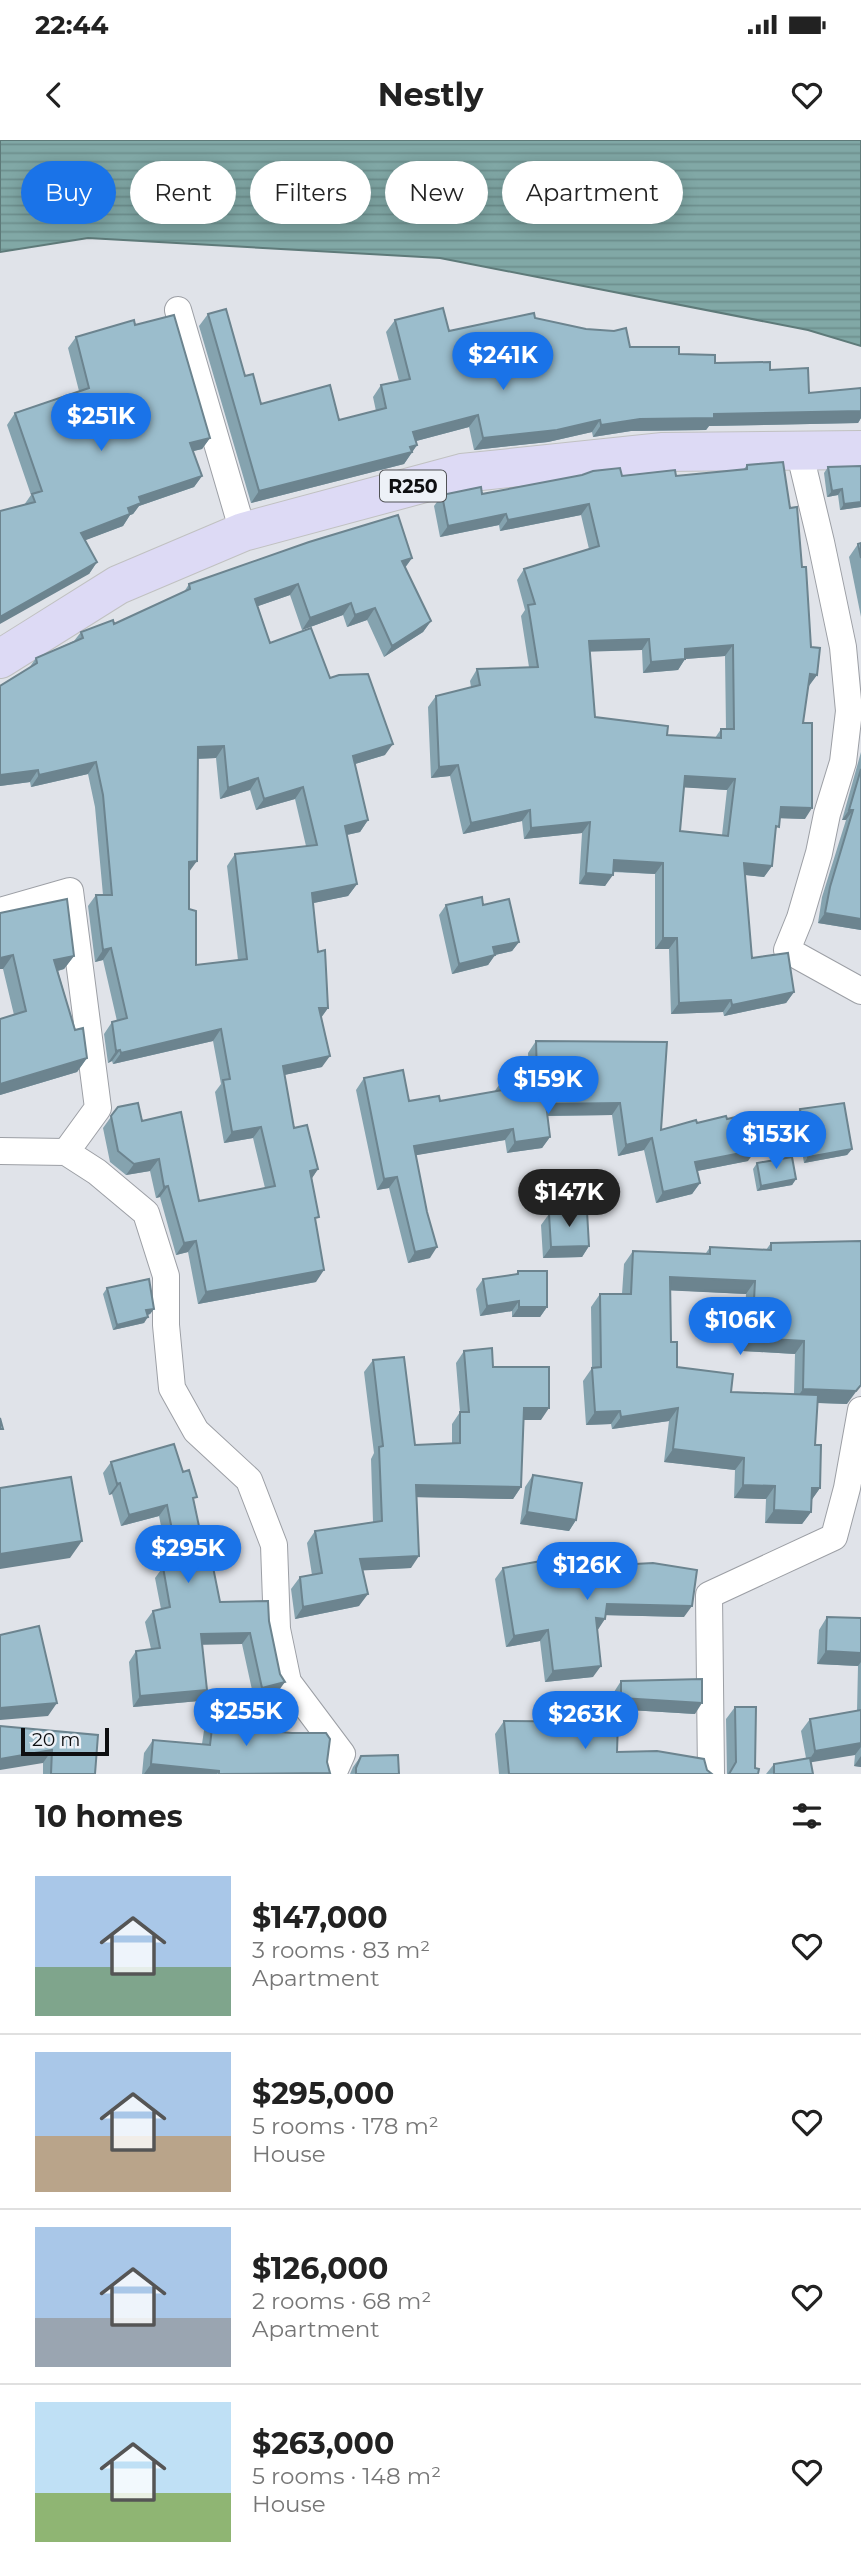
<!DOCTYPE html>
<meta charset="utf-8">
<style>
body{margin:0;font-family:Montserrat,sans-serif;background:#f6f6f6;color:#222;height:100vh;display:flex;flex-direction:column;font-size:26px;white-space:nowrap}
*{box-sizing:border-box;margin:0}
p{font-size:23px;color:#767676}
.icon{flex:none;width:38px;height:38px;fill:none;stroke:currentColor;stroke-width:2;stroke-linecap:round;stroke-linejoin:round}
.map{position:relative;height:1634px;overflow:hidden}
.details{display:flex;flex-direction:column;background:#fff;flex:1}
.details>*{flex:none}
.top-card{position:absolute;left:21px;top:21px;width:819px;height:63px;display:flex;gap:14px}
.scale{position:absolute;left:21px;bottom:18px;width:88px;box-sizing:border-box;padding-left:7px;border:4px solid #0e0f11;border-top:0;font-size:19px;line-height:24px;white-space:nowrap;color:#0e0f11;-webkit-text-stroke:5px #edf1f7;paint-order:stroke}
.price{position:absolute;translate:-50% -60px;padding:0 16px;border-radius:24px;background:#1a73e8;color:#fff;font-size:23px;line-height:46px;filter:drop-shadow(0 2px 4px #0008)}
.price::after{content:'';position:absolute;left:50%;top:42px;width:21px;height:16px;margin-left:-10px;background:inherit;clip-path:polygon(0 0,100% 0,50% 100%)}
.price.selected{background:#222;color:#fff}
ul{padding:0;list-style:none}
li{display:flex;align-items:center;gap:21px;height:175px;padding:0 35px}
li+li{border-top:2px solid #e0e0e0}
li span{display:grid;place-items:center;flex:none;width:196px;height:140px;border-radius:0px;color:#555}
li>.icon{margin-inline-start:auto}
span .icon{width:84px;height:84px;fill:#fffc;stroke-width:1}
li b{font-size:30px}
h2{display:flex;justify-content:space-between;align-items:center;height:84px;padding:0 35px;font-size:30px}
.tag{padding:0 24px;border-radius:32px;background:#fff;box-shadow:0 4px 18px #0003;font-size:24px;line-height:63px}
.tag.selected{background:#1a73e8;color:#fff}
.status{display:flex;justify-content:space-between;align-items:center;height:49px;padding:0 35px;background:#fff;direction:ltr}
.status svg{height:19px;fill:currentColor}
header{display:flex;justify-content:space-between;align-items:center;height:91px;padding:0 35px;background:#fff;font-size:32px;font-weight:700}
.map>svg:first-child{display:block}
</style>
<div class="status"><b>22:44</b><svg viewBox="0 0 49 12"><path d="M0 12V9h3v3zM5 12V6h3v6zM10 12V3h3v9zM15 12V0h3v12zM26 1h20v11H26zM47 4h2v5h-2z"/></svg></div>
<header><svg class="icon" aria-label="back" viewBox="0 0 24 24"><path d="M15 5l-7 7 7 7"/></svg>Nestly<svg class="icon" aria-label="heart" viewBox="0 0 24 24"><path d="M12 20l-8-8c-3-5 5-10 8-4 3-6 11-1 8 4z"/></svg></header>
<div class="map">
<svg width="861" height="1634" viewBox="0 0 861 1634">
<defs>
<pattern id="water-rules" width="6" height="5" patternUnits="userSpaceOnUse" patternTransform="scale(1.75)"><rect width="6" height="5" fill="#81a8a6"/><path d="M0 2.5h6" fill="none" stroke="#6e8f8e"/></pattern>
</defs>
<rect width="100%" height="100%" fill="#e0e3e9"/>
<path fill="url(#water-rules)" stroke="#5e7a79" stroke-width="2" d="M0 0H861V206L808 190 440 118 88 98 0 112Z"/>
<g fill="none" stroke-linecap="round" stroke-linejoin="round">
<defs>
<path id="minor" d="M178 170 243 392
M799 310 821 402 843 507 849 571 843 622 827 674 819 713 800 778 787 810 861 851
M0 771 70 751 98 968 66 1012
M0 1011 66 1012 97 1032 146 1073 166 1136V1185L172 1248 196 1291 249 1340 274 1405 277 1489 288 1542 342 1614 333 1634
M711 1634 709 1455 834 1397 847 1348 861 1270"/>
<path id="primary" d="M0 519 118 445 243 392 462 333 663 312 861 310"/>
</defs>
<use href="#minor" stroke="#9c9fa5" stroke-width="28"/>
<use href="#primary" stroke="#c0c1c1" stroke-width="40"/>
<use href="#minor" stroke="#fff" stroke-width="26"/>
<use href="#primary" stroke="#dddaf5" stroke-width="38"/>
</g>
<path fill="#85a3af" fill-rule="evenodd" d="M208 174 261 264 339 280 376 271 373 257 381 245 399 241 386 192 395 180 449 191 535 178 630 207 679 214 715 223 770 230 809 253 861 248V278L858 283 709 286 706 290 631 291 593 297 592 292 548 302 474 310 469 287 416 301 417 305 404 324 251 363 199 186Z
M135 185 210 298 202 309 193 311 202 336 194 347 139 366 133 374 130 375 123 386 85 400 97 422 89 434 24 365 31 355 7 285 15 273 79 251 68 208 76 197Z
M747 325 790 368 802 427 811 507 817 535 808 546 803 583 805 679 780 678 775 692 772 726 764 737 745 735 752 818 794 852 786 863 724 876 723 872 671 874 669 809H655V734L613 732 605 746 579 744 582 693 524 699 522 681 463 694 450 636 431 638 428 567 436 556 471 547 470 541 477 529 529 527 521 476 525 470 517 440 524 429 589 409 581 375 500 391 499 385 440 397 434 366 442 355 482 354 622 336H676L744 329ZM642 510 643 533 678 530 685 519 725 516 726 589H721L715 598 667 595 595 577 590 511ZM684 647 727 650 722 695 680 691Z
M828 327 861 367 840 370 838 355 827 357 824 333Z
M861 403V477L849 417 858 404Z
M412 418 405 428 431 481 423 492 384 517 367 480 347 487 343 475 302 490 290 455 258 466 270 503 330 538 385 615 355 624 368 680 360 692 347 695 357 744 348 756 313 763 318 812 328 868 321 878 322 927 284 935 294 988 318 1029 312 1038 316 1082V1142L198 1164 188 1112 176 1115 160 1057 156 1058 150 1031 126 1035 110 1022 103 988 118 967 142 981 199 1061 265 1048 253 998 224 1003 215 952 221 944 213 901 113 924 112 921 108 923 104 894 112 882 117 881 103 820 95 822 88 766 96 755H103L95 667 88 634 31 647 30 642 0 646V546L29 528 36 518 74 501 81 492 114 484 184 452 189 444ZM216 618 220 659 250 650 256 670 295 659 306 706 235 714 227 726 238 820 196 825 189 769V732L198 619Z
M861 612V790L818 783 822 757 846 680H842Z
M446 765H483L519 802 512 811 495 815 488 825 452 834 439 775Z
M0 773 74 816 64 829 58 831 75 890 87 918 77 932 0 955V879L14 875 3 829Z
M536 901 661 990 727 979 748 1021 697 1031 700 1043 692 1054 656 1063 644 1010 618 1016 612 975 547 976 550 997 542 1008 507 1013 505 1000 416 1015 430 1118 408 1123 389 1048 377 1050 356 950 364 938 409 961H440L494 952 502 941 529 937 528 913Z
M800 969 852 1009 847 1015 804 1023 796 975Z
M757 1023 796 1039 792 1045 757 1051 753 1029Z
M549 1074 589 1106 582 1117 543 1118 541 1085Z
M771 1103 847 1264 817 1263 815 1305 820 1348 812 1359 811 1372 802 1384 765 1383 766 1359 734 1358 735 1330 664 1322 669 1281 612 1289 611 1284 586 1285 583 1241 592 1228 591 1167 600 1154H622L624 1124 633 1111 706 1113 710 1107 766 1110ZM670 1150 746 1154 743 1211 795 1214 794 1254 731 1252 677 1227 671 1202Z
M518 1131 547 1167 540 1177H512V1171L480 1176 476 1149 483 1139 516 1134Z
M107 1148 154 1169 150 1174 148 1175 144 1183 113 1190 103 1154Z
M464 1211 493 1227 541 1280H524L521 1347 513 1359 417 1357 411 1428 363 1430 359 1466 295 1479 291 1449 300 1437 312 1435 307 1403 315 1391 373 1382 371 1319 374 1313 364 1232 373 1220 415 1305 452 1304V1284L460 1272 456 1223Z
M111 1322 183 1332 194 1361 206 1419 220 1462 269 1481 277 1553 254 1559 242 1504H202L199 1561 133 1567 129 1522 136 1511 151 1509 145 1482 153 1471 161 1469 155 1438 163 1427 169 1426 159 1376 121 1386 112 1354 109 1355 103 1333Z
M533 1335 576 1380 569 1391 520 1384 525 1347Z
M503 1428 542 1429 684 1477 606 1475 597 1491 593 1537 545 1542 540 1501 506 1507 495 1439Z
M827 1477 861 1478V1627L854 1626 855 1615 806 1618 801 1591 810 1579 857 1571 858 1526 817 1524 819 1490Z
M621 1541 695 1574 613 1569 614 1552Z
M216 1556 241 1589 327 1622 329 1634H142L144 1613 153 1600 202 1604 207 1570Z
M735 1567 755 1628 758 1634H727L726 1579Z
M504 1581 617 1612 707 1630 712 1634H499L495 1594Z
M0 1586 98 1595 95 1634H43V1623Z
M361 1616 399 1634H350L353 1627Z
M774 1624V1634H766Z"/>
<path fill="#6c848f" d="M861 271V278L858 283 709 286 706 290 631 291 593 297 601 285 640 279 714 274Z
M478 275 469 287 405 304 413 292Z
M600 280 592 292 548 302 474 310 483 298Z
M210 298 202 309 182 314 190 303Z
M417 305 404 324 251 363 259 351Z
M202 336 194 347 139 366 133 374 130 375 123 386 73 405 81 393 128 368 139 357Z
M842 349 838 355 827 357 832 351Z
M861 362V367L840 370 844 364Z
M589 364 581 375 500 391 508 380Z
M506 374 499 385 440 397 448 386Z
M412 418 403 430 402 421Z
M97 422 89 434 0 484V477Z
M298 444 290 455 247 470 255 459Z
M351 463 343 475 302 490 310 478Z
M375 468 367 480 347 487 355 475Z
M431 481 423 492 384 517 392 506Z
M649 499 642 510 581 512 589 501Z
M733 505 725 516 685 519 678 530 643 533 651 522 685 509Z
M810 534 817 535 809 546 802 545Z
M393 604 385 615 345 627 353 616Z
M224 606 216 618 190 619 198 607Z
M96 622 88 634 31 647 39 635Z
M458 625 450 636 431 638 439 627Z
M38 630 30 642 0 646V635Z
M685 636 735 639 727 650 677 647Z
M258 638 250 650 220 659 228 648Z
M303 647 295 659 256 670 264 659Z
M781 667 812 668 805 679 773 678Z
M530 670 522 681 463 694 471 683Z
M849 670H853L846 680H842Z
M368 680 360 692 337 697 345 686Z
M590 682 582 693 524 699 531 688Z
M614 720 663 723 655 734 606 731Z
M197 721 189 732V722Z
M744 723 772 726 764 737 737 734Z
M586 733 613 735 605 746 579 744Z
M357 744 348 756 304 765 312 753Z
M825 773 861 779V790L818 783Z
M663 798H677L669 809H655Z
M519 802 512 811 495 815 488 825 452 834 459 824 493 807Z
M111 808 103 820 95 822 103 810Z
M13 815 3 829H0V818Z
M74 816 64 829 45 834 54 820Z
M794 852 786 863 724 876 732 865Z
M731 860 723 872 671 874 679 863Z
M319 868H328L320 879Z
M221 889 213 901 113 924 121 913Z
M120 910 112 921 108 923 116 911Z
M330 916 322 927 275 937 283 926Z
M87 918 77 932 0 955V944Z
M620 963 612 975 538 976 546 964Z
M261 987 253 998 224 1003 232 992Z
M513 989 505 1000 406 1017 414 1006Z
M550 997 542 1008 507 1013 515 1002Z
M652 998 644 1010 618 1016 626 1005Z
M852 1009 847 1015 804 1023 808 1017Z
M756 1010 748 1021 687 1033 695 1022Z
M159 1019 150 1031 126 1035 134 1024Z
M318 1029 310 1041V1031Z
M397 1037 389 1048 377 1050 384 1039Z
M796 1039 792 1045 757 1051 761 1046Z
M700 1043 692 1054 656 1063 663 1052Z
M168 1046 160 1057 156 1058 164 1047Z
M196 1101 188 1112 176 1115 184 1103Z
M589 1106 582 1117 543 1118 551 1107Z
M437 1107 430 1118 408 1123 415 1112Z
M324 1130 316 1142 198 1164 206 1152Z
M670 1137 755 1141 746 1154 661 1150Z
M519 1161 512 1171 480 1176 487 1166Z
M519 1167H547L540 1177H512Z
M154 1169 150 1174 142 1176 146 1170Z
M148 1177 144 1183 113 1190 117 1185Z
M752 1198 804 1201 795 1214 743 1211Z
M861 1245 847 1264 794 1262 803 1249Z
M524 1268H549L541 1280H515Z
M678 1268 669 1281 612 1289 621 1277Z
M620 1271 611 1284 586 1285 595 1272Z
M673 1309 744 1318 735 1330 664 1322Z
M120 1343 112 1354 109 1355 117 1344Z
M416 1345 521 1347 513 1359 408 1357Z
M743 1345 775 1346 766 1359 734 1358Z
M812 1348H820L811 1361Z
M167 1365 159 1376 121 1386 129 1375Z
M774 1370 811 1372 802 1384 765 1383Z
M527 1372 576 1380 569 1391 520 1384Z
M82 1401 70 1418 0 1429V1414Z
M419 1416 411 1428 352 1431 360 1419Z
M368 1454 359 1466 295 1479 303 1467Z
M607 1464 692 1466 684 1477 600 1475Z
M596 1478 605 1479 597 1491Z
M548 1490 540 1501 506 1507 514 1496Z
M250 1493 242 1504 193 1505 201 1494Z
M826 1511 861 1513V1522L858 1526 817 1524Z
M601 1526 593 1537 545 1542 553 1531Z
M285 1542 277 1553 254 1559 262 1548Z
M207 1550 199 1561 133 1567 140 1556Z
M621 1558 702 1563 695 1574 613 1569Z
M57 1563 48 1576 0 1580V1568Z
M861 1603V1607L855 1615 807 1623 815 1611Z
M52 1610 43 1623 0 1630V1619Z
M861 1616V1627L854 1626Z
M151 1624 219 1631 217 1634H144Z
M265 1633H330L329 1634H264Z"/>
<path fill="#9bbdcc" stroke="#6c848f" stroke-width="2" fill-rule="evenodd" d="M443 168 449 191 534 173 535 178 586 189 614 191 626 188 630 207H679V214L715 215V223L770 222V230L808 228 809 253 861 248V271L714 274V278L640 279 601 285 600 280 557 290 483 298 478 275 413 292 417 305 410 307 412 312 259 351 208 174 226 169 245 236 253 234 261 264 330 245 339 280 386 268 381 245 410 239 395 180Z
M174 175 210 298 190 303 202 336 139 357 141 363 128 368 130 374 81 393 97 422 0 477V371L35 362 32 354 42 351 15 273 89 248 76 197 134 180 135 185Z
M783 322 790 368 797 367 802 427H806L811 507 820 508 817 535 810 534 803 583H812V668L781 667 779 687 776 686 772 726 744 723 752 818 788 813 794 852 732 865 731 860 679 863 677 798H663V723L614 720 613 735 586 733 590 682 531 688 530 670 471 683 458 625 439 627 436 556 480 545 477 529 538 527 528 465 535 464 524 429 599 406 589 364 508 380 506 374 448 386 442 355 481 347 482 354 582 335 593 331 620 328 622 336 675 330 676 336 747 329V325ZM649 499 651 522 685 519V509L733 505 734 589H721V598L667 595 668 586 595 577 589 501ZM685 636 735 639 728 696 680 691Z
M861 326V362L844 364 842 349 832 351 828 327Z
M398 375 412 418 402 421 431 481 392 506 375 468 355 475 351 463 310 478 298 444 255 459 270 503 311 488 330 538 339 535 368 534 393 604 353 616 368 680 345 686 357 744 312 753 318 812 325 810 328 868H319L330 916 283 926 294 988 307 985 318 1029 310 1031 319 1077 315 1078 324 1130 206 1152 196 1101 184 1103 168 1046 164 1047 159 1019 134 1024 118 1011 111 976 118 967 138 963 142 981 181 972 199 1061 275 1046 261 987 232 992 223 940 230 939 221 889 121 913 120 910 116 911 112 882 127 878 111 808 103 810 96 755H112L103 655 96 622 39 635 38 630 0 635V546L37 523 36 518 83 498 81 492 113 480 114 484 190 449 189 444 309 402ZM224 606 228 648 258 638 264 659 303 647 317 705 235 714 247 819 196 825V771L189 769V722L197 721 198 607Z
M861 403V418L858 404Z
M861 629V779L825 773 830 747 853 670H849Z
M482 757 483 765 509 759 519 802 493 807 495 815 459 824 446 765Z
M67 759 74 816 54 820 75 890 83 888 87 918 0 944V879L26 871 13 815 0 818V773Z
M536 901 667 902 661 990 696 980 697 983 726 976 727 979 749 974 756 1010 695 1022 700 1043 663 1052 652 998 626 1005 620 963 546 964 550 997 515 1002 513 989 414 1006 427 1072 437 1107 415 1112 397 1037 384 1039 364 938 403 930 409 961 439 956 440 961 503 950 502 941 537 935Z
M844 963 852 1009 808 1017 800 969Z
M792 1017 796 1039 761 1046 757 1023Z
M587 1071 589 1106 551 1107 549 1074Z
M861 1101V1245L856 1251 803 1249 804 1201 752 1198 755 1141 670 1137 671 1202H677V1227L733 1234 731 1252 818 1255 815 1305H821L820 1348H812L811 1372 774 1370 775 1346 743 1345 744 1318 673 1309 678 1268 621 1277 620 1271 595 1272 592 1228 601 1227 600 1154H631L633 1111 710 1114V1107L771 1110V1103Z
M518 1131H547V1167H519V1161L487 1166 483 1139 518 1134Z
M149 1139 154 1169 146 1170 148 1177 117 1185 107 1148Z
M492 1208 493 1227H549V1268H524L521 1347 416 1345 419 1416 360 1419 368 1454 303 1467 300 1437 322 1433 315 1391 382 1381 379 1307 383 1306 373 1220 404 1217 415 1305 460 1303V1272H469L464 1211Z
M0 1278 3 1289H0Z
M174 1304 183 1332 189 1330 197 1357 193 1358 206 1419 211 1417 220 1462 268 1461 269 1481 280 1534 285 1542 262 1548 250 1493 201 1494 207 1550 140 1556 136 1511 160 1508 153 1471 170 1467 163 1427 179 1424 167 1365 129 1375 120 1343 117 1344 111 1322Z
M533 1335 582 1343 576 1380 527 1372Z
M71 1337 82 1401 0 1414V1348Z
M541 1421 542 1429 653 1423 697 1430 692 1466 607 1464 605 1479 596 1478 601 1526 553 1531 548 1490 514 1496 503 1428Z
M827 1477 861 1478V1513L826 1511Z
M39 1486 57 1563 0 1568V1495Z
M702 1539V1563L621 1558V1541Z
M216 1556 245 1560 241 1589 292 1593H326L330 1599 327 1622 330 1633 219 1634V1631L151 1624 153 1600 210 1605Z
M735 1567H756L755 1628 759 1629 758 1634H729L736 1622Z
M861 1570V1603L815 1611 810 1579Z
M504 1581 618 1582 617 1612 657 1611 704 1619 707 1630 712 1634H509Z
M0 1586 98 1595 95 1634H51L52 1610 0 1619Z
M398 1615 399 1634H356V1628L361 1616Z
M810 1618 813 1634H774V1624Z"/>
<g text-anchor="middle" stroke-width="5" stroke-linejoin="round" paint-order="stroke">
<rect fill="#edf1f7" stroke="#515356" stroke-width="2" x="380" y="330.5" width="66" height="31" rx="5"/>
<g font-size="19" font-weight="bold" fill="#0e0f11">
<text x="413" y="353">R250</text>
</g>
</g>
</svg>
<div class="scale">20 m</div>
<b class="price" style="left:503px;top:252px">$241K</b>
<b class="price" style="left:101px;top:313px">$251K</b>
<b class="price" style="left:548px;top:976px">$159K</b>
<b class="price" style="left:776px;top:1031px">$153K</b>
<b class="price selected" style="left:569px;top:1089px">$147K</b>
<b class="price" style="left:740px;top:1217px">$106K</b>
<b class="price" style="left:188px;top:1445px">$295K</b>
<b class="price" style="left:587px;top:1462px">$126K</b>
<b class="price" style="left:246px;top:1608px">$255K</b>
<b class="price" style="left:585px;top:1611px">$263K</b>
<div class="top-card">
<a class="tag selected">Buy</a>
<a class="tag">Rent</a>
<a class="tag">Filters</a>
<a class="tag">New</a>
<a class="tag">Apartment</a>
</div>
</div>
<section class="details">
<h2>10 homes<svg class="icon" aria-label="filters" viewBox="0 0 24 24"><path d="M4 7h16M4 17h16"/><circle cx="9" cy="7" r="2"/><circle cx="15" cy="17" r="2"/></svg></h2>
<ul>
<li><span style="background:linear-gradient(#a9c7e8 65%,#7fa58c 0)"><svg class="icon" aria-label="home" viewBox="0 0 24 24"><path d="M3 11l9-7 9 7M6 9v11h12V9"/></svg></span><div><b>$147,000</b><p>3 rooms · 83 m²</p><p>Apartment</p></div><svg class="icon" aria-label="heart" viewBox="0 0 24 24"><path d="M12 20l-8-8c-3-5 5-10 8-4 3-6 11-1 8 4z"/></svg></li>
<li><span style="background:linear-gradient(#a9c7e8 60%,#b9a48a 0)"><svg class="icon" aria-label="home" viewBox="0 0 24 24"><path d="M3 11l9-7 9 7M6 9v11h12V9"/></svg></span><div><b>$295,000</b><p>5 rooms · 178 m²</p><p>House</p></div><svg class="icon" aria-label="heart" viewBox="0 0 24 24"><path d="M12 20l-8-8c-3-5 5-10 8-4 3-6 11-1 8 4z"/></svg></li>
<li><span style="background:linear-gradient(#a9c7e8 65%,#9aa5b1 0)"><svg class="icon" aria-label="home" viewBox="0 0 24 24"><path d="M3 11l9-7 9 7M6 9v11h12V9"/></svg></span><div><b>$126,000</b><p>2 rooms · 68 m²</p><p>Apartment</p></div><svg class="icon" aria-label="heart" viewBox="0 0 24 24"><path d="M12 20l-8-8c-3-5 5-10 8-4 3-6 11-1 8 4z"/></svg></li>
<li><span style="background:linear-gradient(#bfe0f5 65%,#8fb573 0)"><svg class="icon" aria-label="home" viewBox="0 0 24 24"><path d="M3 11l9-7 9 7M6 9v11h12V9"/></svg></span><div><b>$263,000</b><p>5 rooms · 148 m²</p><p>House</p></div><svg class="icon" aria-label="heart" viewBox="0 0 24 24"><path d="M12 20l-8-8c-3-5 5-10 8-4 3-6 11-1 8 4z"/></svg></li>
</ul>
</section>
